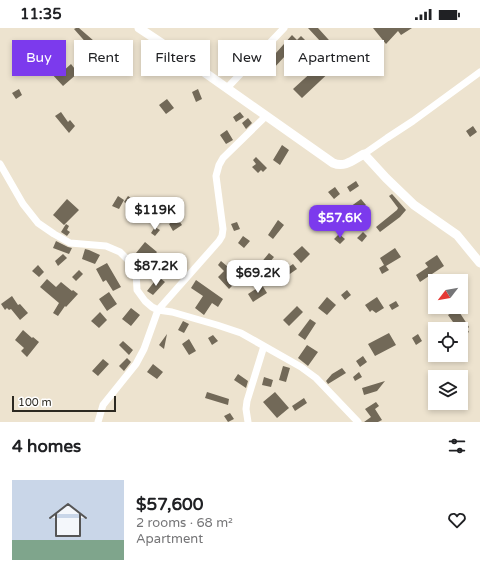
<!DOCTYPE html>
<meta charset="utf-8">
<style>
body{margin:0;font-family:"Varela Round",sans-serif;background:#f6f6f6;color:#202124;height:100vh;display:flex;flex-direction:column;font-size:15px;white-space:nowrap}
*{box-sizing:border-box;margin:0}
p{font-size:13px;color:#757577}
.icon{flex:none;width:22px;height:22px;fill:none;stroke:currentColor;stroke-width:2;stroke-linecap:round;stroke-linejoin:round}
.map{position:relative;height:394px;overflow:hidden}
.panel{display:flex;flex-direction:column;background:#fff;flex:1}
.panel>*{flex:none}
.top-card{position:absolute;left:12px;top:12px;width:456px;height:36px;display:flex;gap:8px}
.needle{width:26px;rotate:239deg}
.controls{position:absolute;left:428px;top:246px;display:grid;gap:8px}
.controls a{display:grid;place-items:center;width:40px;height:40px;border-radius:0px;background:#fff;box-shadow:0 2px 6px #0003;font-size:20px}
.scale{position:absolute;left:12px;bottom:10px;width:104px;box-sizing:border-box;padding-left:4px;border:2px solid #2c2921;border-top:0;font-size:11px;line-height:14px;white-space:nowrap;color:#2c2921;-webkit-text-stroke:3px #fff;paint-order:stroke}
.price{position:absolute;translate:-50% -34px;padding:0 9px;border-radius:8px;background:#fff;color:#222;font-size:13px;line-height:26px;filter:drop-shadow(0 1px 2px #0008)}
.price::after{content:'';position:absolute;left:50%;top:24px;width:12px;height:9px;margin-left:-6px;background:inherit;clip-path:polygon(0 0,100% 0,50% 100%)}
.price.current{background:#7c3aed;color:#fff}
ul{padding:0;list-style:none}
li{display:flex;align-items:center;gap:12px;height:100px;padding:0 12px}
li span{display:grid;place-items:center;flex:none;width:112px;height:80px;border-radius:0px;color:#555}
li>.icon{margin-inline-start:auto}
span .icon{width:48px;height:48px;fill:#fffc;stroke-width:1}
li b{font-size:17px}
h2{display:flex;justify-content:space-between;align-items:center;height:48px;padding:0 12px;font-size:17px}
.tag{padding:0 14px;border-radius:0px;background:#fff;box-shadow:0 2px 6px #0003;font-size:14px;line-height:36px}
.tag.current{background:#7c3aed;color:#fff}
.status{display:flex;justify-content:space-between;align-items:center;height:28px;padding:0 20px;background:#fff;direction:ltr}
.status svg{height:11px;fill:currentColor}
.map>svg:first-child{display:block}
</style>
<div class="status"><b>11:35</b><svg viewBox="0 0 49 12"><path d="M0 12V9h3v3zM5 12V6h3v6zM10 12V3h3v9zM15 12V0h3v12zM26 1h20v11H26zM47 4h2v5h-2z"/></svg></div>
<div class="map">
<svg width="480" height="394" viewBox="0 0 480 394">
<rect width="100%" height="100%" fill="#ede3cf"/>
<path fill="#726958" d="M76 0H79L94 13 89 18 74 1Z
M308 0H318L338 22 333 27Z
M373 0H412L401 7 398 3 386 16Z
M292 7 297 12 301 8 305 12 290 30 286 27 273 41 267 35Z
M48 31 61 45 71 36 78 45 63 58 50 44 47 46 40 38Z
M326 31 329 33 330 32 336 38 302 70 293 61Z
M19 61 22 67 16 71 12 65Z
M198 61 202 71 196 74 192 64Z
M167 71 174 80 166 86 159 77Z
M61 84 68 94 70 92 75 98 69 105 55 88Z
M240 84 244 89 236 94 233 89Z
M248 90 252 95 246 101 242 95Z
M473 98 477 104 470 109 466 103Z
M227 102 233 112 226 116 220 107Z
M282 117 289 122 280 137 273 132Z
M256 129 267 140 263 144 261 142 258 145 252 139 256 136 253 132Z
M356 153 359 158 350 164 347 159Z
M335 159 340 166 334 171 328 164Z
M392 166 406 182 400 189 380 204 376 199 397 182 398 180 389 168Z
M118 168 124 172 119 181 112 178Z
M128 168 137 174 134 180 124 174Z
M67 171 79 182 64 197 53 187Z
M361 171 366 177 359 183 367 194 359 200 351 190 349 191 343 184Z
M151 178 155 183 150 187 146 182Z
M177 190 182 197 173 203 169 196Z
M278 192 284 197 273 211 268 207Z
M237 194 240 201 234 203 231 196Z
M66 196 69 198 67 202 70 204 67 208 61 204Z
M155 199 160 202 155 208 151 205Z
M363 204 367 208 362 214 357 210Z
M339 206 345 211 340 216 334 211Z
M243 208 250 213 244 220 238 215Z
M56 213 68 219 72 220 69 226 53 220Z
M145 214 157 224 144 240 138 235 142 231 136 225Z
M302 218 310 226 301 235 293 226Z
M395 220 401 229 386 238 389 242 382 246 379 240 384 237 380 230Z
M85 221 89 222 100 227 95 236 82 231Z
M269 225 274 229 265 240 260 236Z
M63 226 67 230 58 238 55 233Z
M437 227 444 238 420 254 416 247 428 239 425 235Z
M221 233 234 244 228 251 233 257 229 261 218 249 224 243 218 237Z
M107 235 121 259 113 263 106 252 103 254 96 241Z
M293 236 297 241 281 252 277 247Z
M38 237 44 244 39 249 32 243Z
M79 242 83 246 76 253 72 249Z
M160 250 165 254 153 267 147 263 154 254 155 256Z
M47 251 56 259 61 254 72 263 73 262 78 266 66 279 65 278 58 288 53 285 59 275 40 259Z
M196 252 223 271 218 279 212 275 204 287 195 280 203 268 191 260Z
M262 257 267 265 253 274 248 266Z
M347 262 351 267 345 272 341 267Z
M109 264 117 276 107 283 99 271Z
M12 268 18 277 20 276 28 285 20 292 11 281 9 282 7 280 5 282 1 276Z
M327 269 336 277 327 287 318 280Z
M377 269 384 280 376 285 372 282 370 284 365 277Z
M396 273 399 278 392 282 389 277Z
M297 278 303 284 289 298 283 292Z
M446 279H456L469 299 467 301 469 304 466 306 467 308 461 312V301H454L451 296 453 294 448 287 451 285Z
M131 280 140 287 131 298 122 291Z
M100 284 107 292 99 300 91 293Z
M310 291 316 295 305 312 298 307Z
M183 293 189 296 184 305 178 302Z
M23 302 32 310 33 309 39 314 27 329 21 323 24 320 15 312Z
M389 305 396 317 375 328 368 316Z
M167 306 164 321 159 317Z
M418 306 422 313 416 317 412 310Z
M213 307 218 313 212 317 208 310Z
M189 311 196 323 189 327 182 316Z
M123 313 133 322 129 327 119 317Z
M307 317 318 324 308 338 298 330Z
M363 328 367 334 360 339 356 333Z
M127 330 131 334 124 343 119 338Z
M103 331 109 336 98 348 92 343Z
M153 336 163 344 157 351 147 344Z
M283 338 290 340 286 354 279 352Z
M342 340 346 345 328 356 326 353 332 346Z
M359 344 362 349 355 353 353 349Z
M238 346 248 353 246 360 234 352Z
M264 349 273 352 271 359 262 357Z
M385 353 377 363 364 367 362 360Z
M207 364 229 371 228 377 205 370Z
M275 364 289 380 277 390 263 374Z
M304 370 307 375 295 383 292 378Z
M376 374 379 378 375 381 382 392 378 394H364L371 389 365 381Z
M230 385 234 391 228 394 224 388Z"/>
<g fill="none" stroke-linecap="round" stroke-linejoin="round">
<path stroke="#fff" stroke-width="7" d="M227 60 284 0
M364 126 387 110 413 93 480 44
M0 136 23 176 38 195 54 206 70 215 106 218 120 224 132 236 136 243 137 262 145 273 152 279 158 282 172 284 217 297 241 305 301 339 316 350 358 394
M98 394 103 377 136 336 144 321 158 282 219 213 222 208 223 201 216 148 219 137 223 130 266 88
M248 394 246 381 247 373 264 318"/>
<path stroke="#fff" stroke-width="9" d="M139 0 187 32 333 135C345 140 353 132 364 126L386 150 414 177 457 207 480 235"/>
</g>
</svg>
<div class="controls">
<a><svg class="needle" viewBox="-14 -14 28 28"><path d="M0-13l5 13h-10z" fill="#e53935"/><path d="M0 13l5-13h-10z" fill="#757577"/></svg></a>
<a><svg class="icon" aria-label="locate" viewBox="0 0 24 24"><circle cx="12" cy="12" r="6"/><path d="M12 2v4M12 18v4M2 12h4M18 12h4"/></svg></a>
<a><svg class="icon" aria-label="layers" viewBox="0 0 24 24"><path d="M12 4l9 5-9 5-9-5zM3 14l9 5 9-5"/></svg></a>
</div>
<div class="scale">100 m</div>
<b class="price" style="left:155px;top:203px">$119K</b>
<b class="price current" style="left:340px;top:211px">$57.6K</b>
<b class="price" style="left:156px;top:259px">$87.2K</b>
<b class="price" style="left:258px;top:266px">$69.2K</b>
<div class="top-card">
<a class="tag current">Buy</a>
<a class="tag">Rent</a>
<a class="tag">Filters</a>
<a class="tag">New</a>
<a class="tag">Apartment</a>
</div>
</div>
<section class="panel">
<h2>4 homes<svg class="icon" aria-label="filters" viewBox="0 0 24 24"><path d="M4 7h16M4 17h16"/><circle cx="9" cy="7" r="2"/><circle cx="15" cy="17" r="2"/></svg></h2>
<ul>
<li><span style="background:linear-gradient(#c9d6e8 75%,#7fa58c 0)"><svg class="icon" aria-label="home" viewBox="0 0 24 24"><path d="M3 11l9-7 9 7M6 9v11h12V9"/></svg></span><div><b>$57,600</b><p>2 rooms · 68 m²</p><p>Apartment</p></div><svg class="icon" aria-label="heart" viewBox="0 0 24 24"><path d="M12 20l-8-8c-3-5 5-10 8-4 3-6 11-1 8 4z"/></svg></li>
</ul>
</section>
